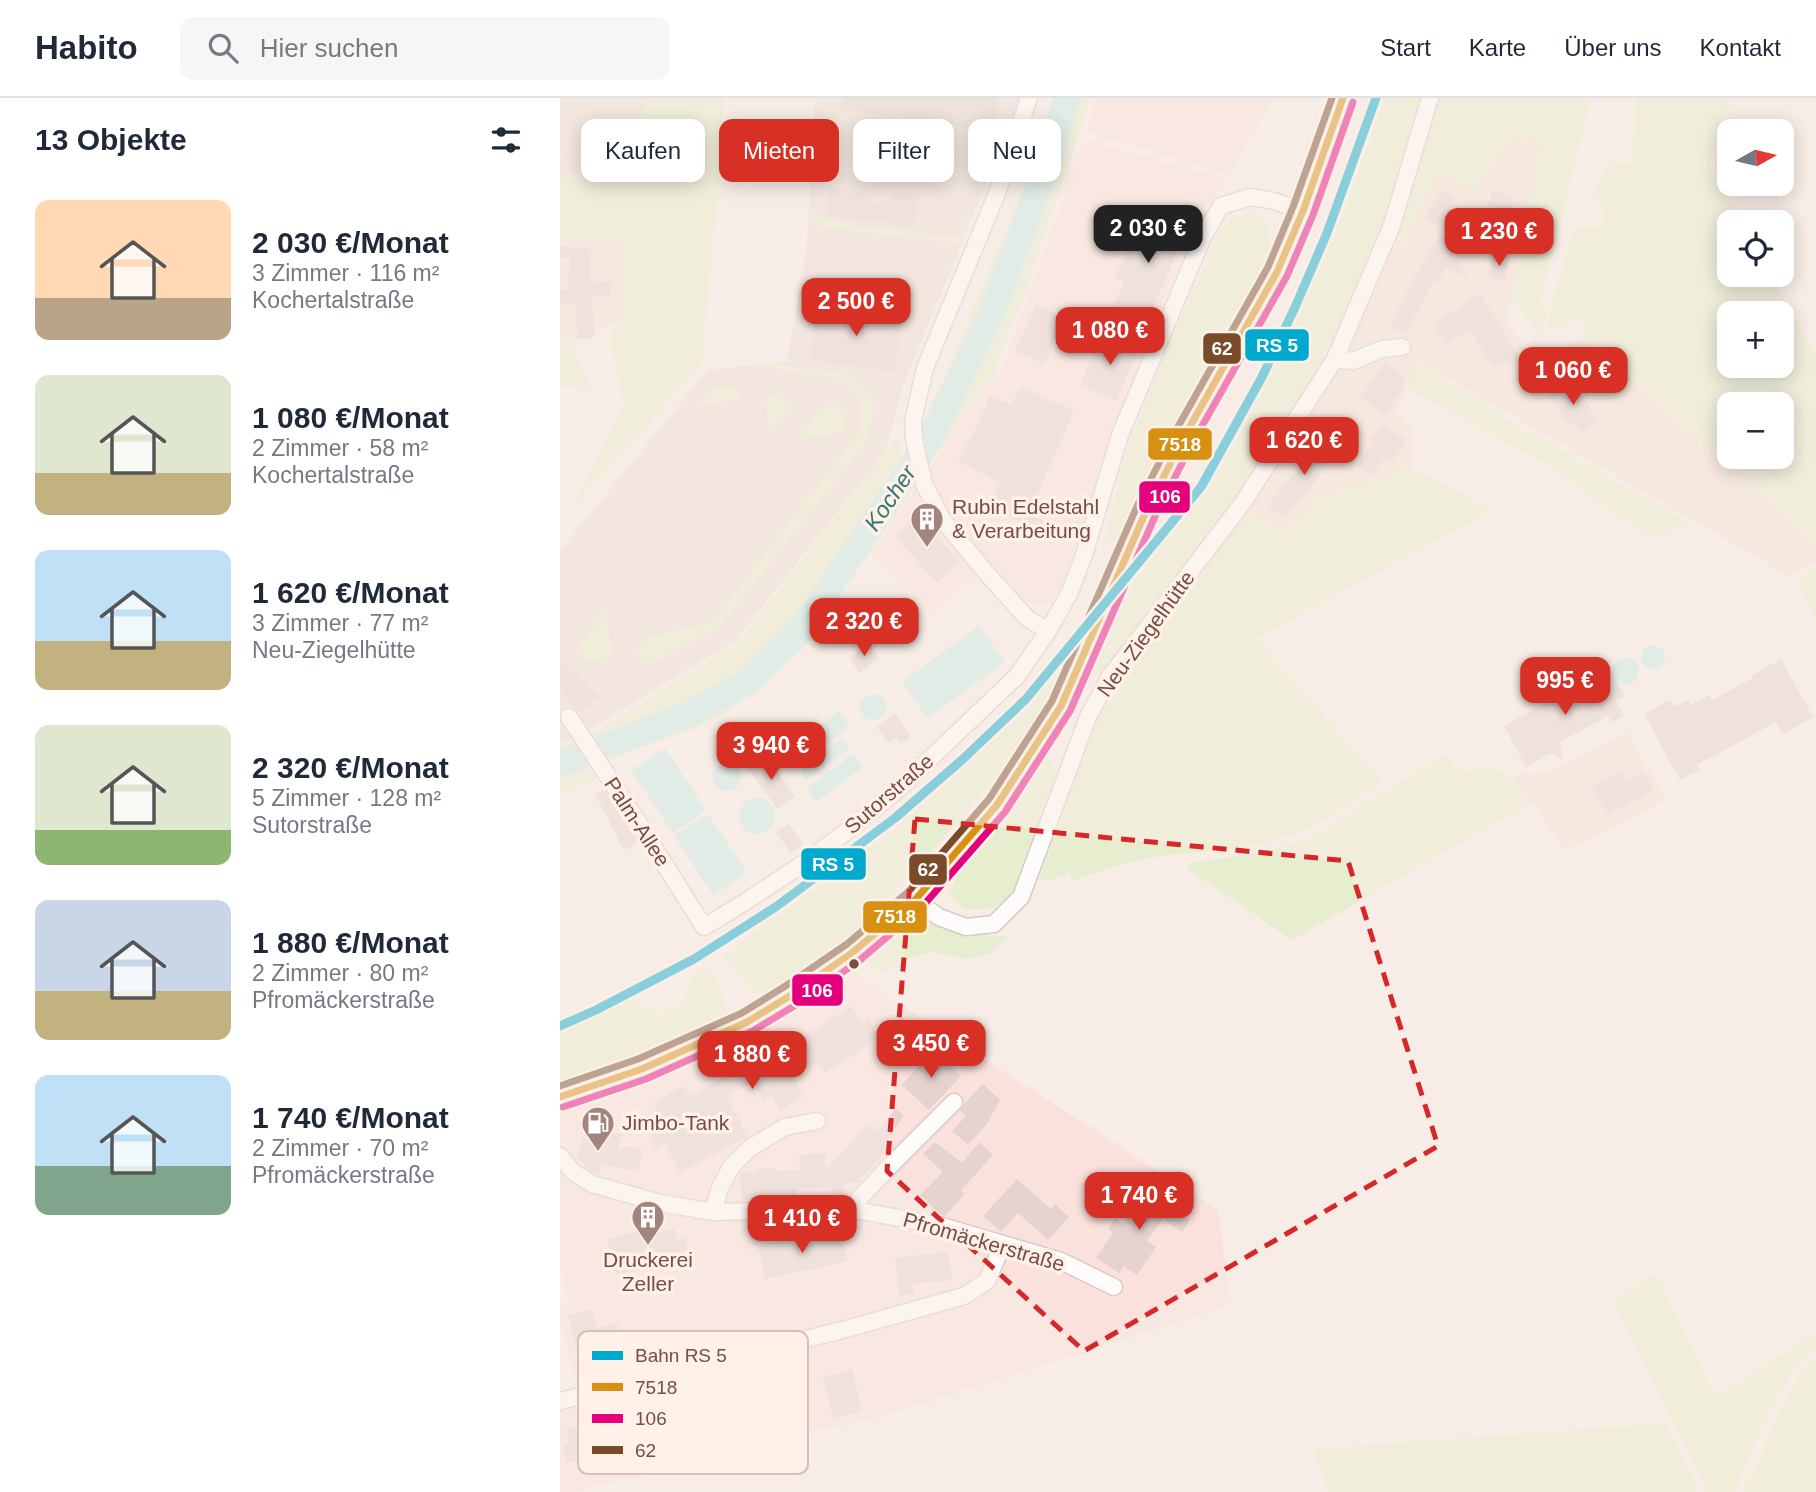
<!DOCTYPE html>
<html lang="de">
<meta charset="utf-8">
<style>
body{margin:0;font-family:Arial,sans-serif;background:#f6f6f7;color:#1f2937;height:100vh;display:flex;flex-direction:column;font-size:26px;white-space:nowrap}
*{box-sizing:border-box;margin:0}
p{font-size:23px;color:#747a83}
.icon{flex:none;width:38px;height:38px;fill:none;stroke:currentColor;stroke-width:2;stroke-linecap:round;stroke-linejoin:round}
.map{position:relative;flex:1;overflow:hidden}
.sheet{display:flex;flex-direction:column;background:#fff;width:560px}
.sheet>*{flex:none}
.banner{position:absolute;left:21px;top:21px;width:665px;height:63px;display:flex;gap:14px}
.needle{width:46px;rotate:82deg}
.buttons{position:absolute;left:1157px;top:21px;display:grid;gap:14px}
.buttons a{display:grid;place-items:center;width:77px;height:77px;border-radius:14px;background:#fff;box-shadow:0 4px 18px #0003;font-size:35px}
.price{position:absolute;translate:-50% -60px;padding:0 16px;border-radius:14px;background:#d93025;color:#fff;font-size:23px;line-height:46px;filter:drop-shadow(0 2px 4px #0008)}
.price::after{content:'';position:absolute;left:50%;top:42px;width:21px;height:16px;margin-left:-10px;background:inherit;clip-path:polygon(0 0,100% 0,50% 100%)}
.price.current{background:#222;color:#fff}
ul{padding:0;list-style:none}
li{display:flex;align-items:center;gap:21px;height:175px;padding:0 35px}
li span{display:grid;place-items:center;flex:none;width:196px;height:140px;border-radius:14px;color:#555}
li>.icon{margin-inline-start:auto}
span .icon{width:84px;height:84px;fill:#fffc;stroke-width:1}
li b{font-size:30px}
h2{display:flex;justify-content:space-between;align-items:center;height:84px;padding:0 35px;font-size:30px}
.chip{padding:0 24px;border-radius:14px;background:#fff;box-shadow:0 4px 18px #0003;font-size:24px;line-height:63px}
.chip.current{background:#d93025;color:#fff}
header{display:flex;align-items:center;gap:42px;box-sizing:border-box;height:98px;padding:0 35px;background:#fff;border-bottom:2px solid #e0e1e3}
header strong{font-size:33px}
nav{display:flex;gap:38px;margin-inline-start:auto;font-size:24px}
.search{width:490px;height:63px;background:#f6f6f7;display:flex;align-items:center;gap:18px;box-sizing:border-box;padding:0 24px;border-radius:14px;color:#747a83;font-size:26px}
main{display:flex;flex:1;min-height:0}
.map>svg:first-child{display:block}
</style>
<header>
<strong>Habito</strong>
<div class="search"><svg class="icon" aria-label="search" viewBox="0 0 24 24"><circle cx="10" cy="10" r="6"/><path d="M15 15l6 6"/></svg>Hier suchen</div>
<nav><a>Start</a><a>Karte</a><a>Über uns</a><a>Kontakt</a></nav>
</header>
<main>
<section class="sheet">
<h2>13 Objekte<svg class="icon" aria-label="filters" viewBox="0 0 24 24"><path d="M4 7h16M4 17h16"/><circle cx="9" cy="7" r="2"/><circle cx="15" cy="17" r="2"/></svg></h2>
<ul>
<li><span style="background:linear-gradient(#ffd9b3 70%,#b9a48a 0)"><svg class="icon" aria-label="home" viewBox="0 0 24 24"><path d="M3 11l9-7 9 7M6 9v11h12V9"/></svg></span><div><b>2 030 €/Monat</b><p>3 Zimmer · 116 m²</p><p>Kochertalstraße</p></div></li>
<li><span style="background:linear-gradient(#dfe7d0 70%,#c2b280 0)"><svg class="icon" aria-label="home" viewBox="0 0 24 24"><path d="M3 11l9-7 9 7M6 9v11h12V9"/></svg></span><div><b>1 080 €/Monat</b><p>2 Zimmer · 58 m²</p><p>Kochertalstraße</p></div></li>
<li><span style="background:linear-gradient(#bfe0f5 65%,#c2b280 0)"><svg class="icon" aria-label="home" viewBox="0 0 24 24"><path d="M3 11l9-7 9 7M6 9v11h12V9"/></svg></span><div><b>1 620 €/Monat</b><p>3 Zimmer · 77 m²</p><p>Neu-Ziegelhütte</p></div></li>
<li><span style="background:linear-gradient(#dfe7d0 75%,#8fb573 0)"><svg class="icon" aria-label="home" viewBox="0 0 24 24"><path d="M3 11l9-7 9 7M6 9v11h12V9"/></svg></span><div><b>2 320 €/Monat</b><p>5 Zimmer · 128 m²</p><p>Sutorstraße</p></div></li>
<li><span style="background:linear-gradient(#c9d6e8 65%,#c2b280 0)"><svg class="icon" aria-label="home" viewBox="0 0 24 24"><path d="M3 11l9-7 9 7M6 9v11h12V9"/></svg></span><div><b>1 880 €/Monat</b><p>2 Zimmer · 80 m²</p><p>Pfromäckerstraße</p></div></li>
<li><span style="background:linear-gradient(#bfe0f5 65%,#7fa58c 0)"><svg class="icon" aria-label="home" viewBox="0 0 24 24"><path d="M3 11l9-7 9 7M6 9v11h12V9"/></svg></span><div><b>1 740 €/Monat</b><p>2 Zimmer · 70 m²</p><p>Pfromäckerstraße</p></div></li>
</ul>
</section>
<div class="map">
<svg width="1256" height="1394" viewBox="0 0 1256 1394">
<rect width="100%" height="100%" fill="#f7ede6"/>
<path fill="#f5e2d7" d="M957 37 981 44 947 222 976 270 1023 237 1256 445V462L1229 478 858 263 847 291 836 313 854 334 851 370 755 401 724 439 685 412 831 138 845 144 879 75 915 92Z
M62 140 61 224 11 242 0 238V142Z
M1067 633 1106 701 1005 754 972 704 952 683 963 672 973 677 992 671Z"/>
<path fill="#fbe1dc" d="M536 0H714L669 77 527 35Z
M525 41 669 81 635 123 555 327 520 454 503 487 491 503 480 508 468 505 427 469 371 515 313 454 376 360 430 286 438 281Z
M284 866 333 902 658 1112 671 1208 337 1314 15 1394H0V1299L18 1293 0 1223V1207L8 1205 0 1164V1005L84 976Z"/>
<path fill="#eaddd7" d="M0 0H88L70 47 15 76 0 80Z
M255 0H461L343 288 325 354 175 543 28 632 0 646V453L148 272 227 264 247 147Z"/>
<path fill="#e7edcf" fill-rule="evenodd" d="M88 0H164L161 63 142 264 119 293 14 407 63 304 49 237 61 224 62 140 0 142V80L15 76 70 47Z
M493 0H531L459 211 436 266 437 277 429 282 375 358 372 348 373 310 417 198 464 89Z
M824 0H865L826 126 769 260 677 404 544 579 526 570C533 552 539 532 549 516 560 497 577 479 591 462 613 434 634 406 653 376 726 259 781 131 824 0Z
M866 0H1031L980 207 988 211 982 239 951 201 981 44 956 37 914 92 879 75 845 144 832 127Z
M1076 0H1171L1149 67 1182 124H1169V177H1211L1256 257V445L1023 237 1027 218 986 235 994 195 1015 130 1042 128 1045 111 1032 96 1048 63 1072 66ZM1169 215H1222V268H1169ZM1169 306H1222V359H1169Z
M692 115 704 122 709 131 711 147 706 165 667 233 645 280 590 376 565 434 541 453 571 340 602 263 645 166 662 130 674 119Z
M252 117 295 127 389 139H399L409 117 411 119 400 146 259 129Z
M0 238 11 242 31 288 0 289Z
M208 265 289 277 301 287 310 298 315 308 307 343 158 531 88 568 78 556 80 547 89 537 152 525 299 335 301 322 300 305 294 293 281 281 205 270Z
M857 265 965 332 1129 425 1096 443 981 363 847 291Z
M173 289 180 295 178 302 135 308 156 290Z
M218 294 232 305 209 335 206 301Z
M271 307 280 310 285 321 281 334 235 344 262 309Z
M338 339 349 388 240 548 167 614 129 632 50 660 28 639 178 545Z
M851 370 878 384 903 394 929 414 696 541 822 683C791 703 760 729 724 740 681 753 634 752 590 760 563 764 538 774 512 783L510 775 494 779 495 782 479 781 535 626 558 586 685 412 724 438 755 401Z
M1256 469V524L1240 489 1243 476Z
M45 513 52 557 40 566 24 561 20 547Z
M497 578 491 598 437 680 341 786 294 835 215 889 194 896 163 858 333 733 409 666Z
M12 644 39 680 0 698V650Z
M486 656 498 674 451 800 430 811H405L392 800 390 794 400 773Z
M887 656 895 669 903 676 924 668 944 675 972 704 732 842 627 770 630 765 685 757 737 745 775 726 809 703Z
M359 813 405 836 448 839 430 855 406 861 372 854 340 863 322 876 310 870 308 855Z
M149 867 167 909V922L144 932 81 966 0 990V934L72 901 102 917 124 901 132 876Z
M1097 1175 1155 1299 1256 1235V1248C1219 1280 1194 1349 1175 1394H1145L1138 1372 1110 1321 1055 1207 1057 1198Z
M1256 1257V1394H1182L1190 1377H1195L1196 1373 1194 1369 1198 1364C1214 1327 1228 1288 1256 1257Z
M1105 1325 1134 1379 1136 1394H768L753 1351Z"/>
<path fill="#c7eae6" d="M419 528 445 564 367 620 342 584Z
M1081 559a12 12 0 1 1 24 0a12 12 0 1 1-24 0Z
M1053 573a13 13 0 1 1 26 0a13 13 0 1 1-26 0Z
M300 609a13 13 0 1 1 26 0a13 13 0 1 1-26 0Z
M279 613 289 629 230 672 219 657Z
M283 641 290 651 246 682 240 672Z
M105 650 146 712 113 735 71 673Z
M293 656 303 669 256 704 246 691Z
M153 679a14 14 0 1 1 28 0a14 14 0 1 1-28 0Z
M179 718a18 18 0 1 1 36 0a18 18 0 1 1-36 0Z
M148 716 187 774 153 797 114 738Z"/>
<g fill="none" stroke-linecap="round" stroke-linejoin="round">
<path stroke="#c7eae6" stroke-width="4.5" d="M8 655 14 660"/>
<path stroke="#c7eae6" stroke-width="26" d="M0 666 130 616 190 582 239 535 370 341 432 214 489 62 507 0"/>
</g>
<path fill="#e4d3ce" d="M283 0H438L434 33 281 12Z
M270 89 301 94 309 103 331 106 333 94 359 98 354 130 266 116Z
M882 92 896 101 879 129 865 120Z
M932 93 954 98 948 126 925 121Z
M596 111 629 126 586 226 552 211 564 184 555 180 580 122 589 126Z
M880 137 898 147 891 160 898 162 908 179 885 170 877 185 874 183 845 236 830 228 853 182Z
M0 148 31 151 30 183 51 184 50 198 32 197 34 240 18 241 15 206H0V192H8L10 160 0 159Z
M933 157 949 160 945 182 928 179Z
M920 196 961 261 933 269 909 232 886 247 873 226Z
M258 206 342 218 334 274 250 262Z
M476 207 505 220 484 266 455 253Z
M543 235 579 251 556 303 520 287Z
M825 265 846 279 840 295 824 317 800 299Z
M1011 283 1031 311 1028 313 1036 324 1021 335 1013 323 1009 327 989 299Z
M460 289 514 313 469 416 505 433 500 442 489 437 487 443 472 436 474 431 429 410 440 385 398 363 410 340 411 341 430 298 452 307Z
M821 326 846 342 831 365 823 361 812 377 797 368 813 344 810 342Z
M766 337 781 348 754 385 724 421 708 407Z
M357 417 400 464 377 485 335 438Z
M308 546 319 559 300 575 289 561Z
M0 561 40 599 19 615 0 589Z
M1221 561 1253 619 1223 636 1216 624 1137 667 1140 671 1120 682 1084 616 1110 602 1114 609 1128 602 1130 607 1149 597 1152 602 1193 580 1191 578Z
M1049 570 1065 598 1056 603 1064 618 1052 624 1048 618 1000 644 1003 663 991 655 966 669 944 628Z
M335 615 351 638 341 646 336 640 328 645 317 629Z
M205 657 235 698 217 711 188 670Z
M1062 673 1067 683 1083 674 1093 692 1048 717 1032 689Z
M44 692 69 730 78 745 64 752 35 696Z
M229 726 243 746 231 755 216 734Z
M291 908 302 925 308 921 320 940 265 975 258 964 233 979 244 998 220 1012 212 998 204 1003 193 984 167 998 188 1038 120 1075 104 1045 95 1050 88 1036 95 1032 90 1023 100 1017 93 1005 123 988 129 999 167 977 170 982 243 941 242 940Z
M343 921 355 940 338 950 326 931Z
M373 952 401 978 369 1012 342 987Z
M423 986 440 1002 427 1026 408 1047 392 1033 406 1018 400 1013 404 1006Z
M336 1011 344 1018 327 1041 332 1046 301 1080V1084L284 1085 285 1097 272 1098 271 1089 237 1091V1098L216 1099V1102H182L180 1075 196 1074V1071L214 1070V1073L240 1072 239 1057 265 1055 266 1072 309 1025 318 1033Z
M34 1028 62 1036 58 1052 66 1048 83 1053 78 1074 42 1066 39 1077 24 1069 25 1064 17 1061 23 1040 30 1042Z
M375 1044 402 1065 419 1044 433 1057 401 1092 405 1096 385 1118 382 1117 360 1097 383 1074 363 1056Z
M457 1081 491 1111 495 1106 509 1119 488 1142 458 1115 441 1134 423 1118Z
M581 1086 630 1122 622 1134 603 1121 587 1143 596 1149 577 1177 564 1168 559 1175 536 1160 553 1135 548 1131 555 1121 563 1126 579 1103 573 1098Z
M97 1128 99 1134 114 1130 117 1142 125 1139 129 1155 122 1158 124 1164 91 1173 90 1169 57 1177 47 1141Z
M280 1135 288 1163 247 1173 246 1171 205 1181 198 1148 227 1142 229 1147Z
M388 1154 392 1182 352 1186 354 1196 339 1197 335 1160Z
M32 1211 37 1230 57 1225 66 1260 43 1266 39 1253 18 1258 8 1217Z
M292 1271 302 1313 273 1320 263 1279Z
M98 1310 104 1336 22 1356 24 1361 7 1365 3 1347 9 1346 6 1332Z"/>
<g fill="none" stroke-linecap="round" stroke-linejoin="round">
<defs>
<path id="minor" d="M469 0 438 93 365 270 353 323 354 341 364 386 382 421 428 477 467 520 488 533
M775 261 793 263 822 251 842 249
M9 619 78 724 144 829 185 804 247 763 287 733 333 696 457 578 488 533 510 494 524 457 560 337 643 139 661 108 690 99 714 103 743 113
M355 802 379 819 406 829 434 826 461 799 528 619 549 580 682 406 775 261 832 127 870 0
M0 999 82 971 115 956 187 924 233 896 293 854 355 802 437 707 501 608 587 411 624 339 717 174 743 113 783 0
M0 1058 13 1074 32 1086 100 1105 153 1114 290 1111 382 1128 501 1163 554 1189
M290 1111 323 1075 394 1004
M153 1114 160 1090 171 1069 190 1050 225 1029 257 1023
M0 1303 290 1230 404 1198 427 1183 443 1146"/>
</defs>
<use href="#minor" stroke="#d8cac5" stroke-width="19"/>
<use href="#minor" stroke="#fefcfb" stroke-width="16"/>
<defs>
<path id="bus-1" d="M0 999 82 971 187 924 233 896 293 854 355 802 437 707 501 608 587 411 624 339 717 174 743 113 783 0"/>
<path id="bus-2" d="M3 1009 86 981 191 934 239 905 300 862 362 809 445 714 510 613 596 416 633 344 727 178 753 117 793 4"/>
<path id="bus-3" d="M0 988 78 961 182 915 227 887 287 846 348 794 429 701 492 603 578 406 615 334 708 169 733 109 772 0"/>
</defs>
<use href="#bus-1" stroke="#fff1e8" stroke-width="12"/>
<use href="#bus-2" stroke="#fff1e8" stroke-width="12"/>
<use href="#bus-3" stroke="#fff1e8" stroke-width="12"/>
<use href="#bus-1" stroke="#d79011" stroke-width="7"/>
<use href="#bus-2" stroke="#e5007d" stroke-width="7"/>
<use href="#bus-3" stroke="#7a4b2a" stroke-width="7"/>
<defs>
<path id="rail-1" d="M0 928 36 912 134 861 217 808 335 720 403 661 466 601 641 389 702 279 736 207 767 135 816 0"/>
</defs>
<use href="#rail-1" stroke="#fff1e8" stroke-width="14"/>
<use href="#rail-1" stroke="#00a9ce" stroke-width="9"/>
</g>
<path d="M0 0H1256V1394H0ZM355 721 788 763 878 1048 524 1253 327 1073Z" fill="#f7ede6" fill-opacity=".55" fill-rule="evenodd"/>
<path fill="none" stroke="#d62828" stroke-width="5" stroke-dasharray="14 9" stroke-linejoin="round" d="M355 721 788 763 878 1048 524 1253 327 1073Z"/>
<defs>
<symbol id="building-pin" viewBox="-11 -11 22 30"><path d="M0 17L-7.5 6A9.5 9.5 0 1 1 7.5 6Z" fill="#a4857d" stroke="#fff1e8"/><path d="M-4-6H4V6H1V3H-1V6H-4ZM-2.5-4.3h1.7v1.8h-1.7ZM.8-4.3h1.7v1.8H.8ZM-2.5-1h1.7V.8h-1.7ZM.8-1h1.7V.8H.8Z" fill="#fff"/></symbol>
<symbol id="fuel-pin" viewBox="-11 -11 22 30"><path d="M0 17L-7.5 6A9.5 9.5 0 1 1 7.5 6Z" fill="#a4857d" stroke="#fff1e8"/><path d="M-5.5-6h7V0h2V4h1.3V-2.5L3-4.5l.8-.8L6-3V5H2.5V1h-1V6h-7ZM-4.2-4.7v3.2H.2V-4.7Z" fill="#fff"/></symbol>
</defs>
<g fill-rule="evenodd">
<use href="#building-pin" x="348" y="402" width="38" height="52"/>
<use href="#fuel-pin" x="19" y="1006" width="38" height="52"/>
<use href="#building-pin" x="69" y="1100" width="38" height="52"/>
</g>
<circle fill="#774d45" stroke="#fff1e8" stroke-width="2.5" cx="294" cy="866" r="6"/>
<g text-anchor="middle" stroke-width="7" stroke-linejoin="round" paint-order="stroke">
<g font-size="21" fill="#774d45" stroke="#fff1e8" text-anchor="start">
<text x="392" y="416">Rubin Edelstahl<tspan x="392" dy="24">&amp; Verarbeitung</tspan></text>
<text x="62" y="1032">Jimbo-Tank</text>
<text x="88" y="1169" text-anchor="middle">Druckerei<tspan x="88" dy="24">Zeller</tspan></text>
</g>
<g font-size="21" fill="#774d45" stroke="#fff1e8">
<text transform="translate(586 536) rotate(-54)" y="7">Neu-Ziegelhütte</text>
<text transform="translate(329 696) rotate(-41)" y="7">Sutorstraße</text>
<text transform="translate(77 724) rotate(57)" y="7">Palm-Allee</text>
<text transform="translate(424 1144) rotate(16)" y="7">Pfromäckerstraße</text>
</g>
<g font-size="23" font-style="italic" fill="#357774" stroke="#fff1e8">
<text transform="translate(330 400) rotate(-56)" y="8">Kocher</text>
</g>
</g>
<rect x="18" y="1233" width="230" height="143" rx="10" fill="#fff1e8" stroke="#d6c0b7" stroke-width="2"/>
<rect x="32" y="1253" width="31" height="9" fill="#00a9ce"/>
<rect x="32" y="1285" width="31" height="8" fill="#d79011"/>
<rect x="32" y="1316" width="31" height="9" fill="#e5007d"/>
<rect x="32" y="1348" width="31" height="8" fill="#7a4b2a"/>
<g font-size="19" fill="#774d45">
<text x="75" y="1264">Bahn RS 5</text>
<text x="75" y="1296">7518</text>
<text x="75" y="1327">106</text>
<text x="75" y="1359">62</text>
</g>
<g stroke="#fff1e8" stroke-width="2.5">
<rect x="684" y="230" width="66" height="34" rx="7" fill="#00a9ce"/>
<rect x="642" y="234" width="40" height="33" rx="7" fill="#7a4b2a"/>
<rect x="587" y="329" width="66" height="34" rx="7" fill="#d79011"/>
<rect x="578" y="382" width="53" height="34" rx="7" fill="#e5007d"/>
<rect x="240" y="749" width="67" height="34" rx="7" fill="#00a9ce"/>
<rect x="348" y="755" width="40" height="33" rx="7" fill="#7a4b2a"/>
<rect x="302" y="802" width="66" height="34" rx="7" fill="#d79011"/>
<rect x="231" y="875" width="53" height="34" rx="7" fill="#e5007d"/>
</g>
<g font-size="19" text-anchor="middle" font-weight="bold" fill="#fff">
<text x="717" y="254">RS 5</text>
<text x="662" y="257">62</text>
<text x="620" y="353">7518</text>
<text x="605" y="405">106</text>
<text x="273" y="773">RS 5</text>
<text x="368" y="778">62</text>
<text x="335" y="825">7518</text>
<text x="257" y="899">106</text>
</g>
</svg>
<div class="buttons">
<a><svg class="needle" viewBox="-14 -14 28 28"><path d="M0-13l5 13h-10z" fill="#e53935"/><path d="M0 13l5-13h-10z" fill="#747a83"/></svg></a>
<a><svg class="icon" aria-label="locate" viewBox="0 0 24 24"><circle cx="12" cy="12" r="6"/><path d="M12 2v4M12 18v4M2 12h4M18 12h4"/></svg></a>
<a>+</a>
<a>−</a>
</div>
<b class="price current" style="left:588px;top:167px">2 030 €</b>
<b class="price" style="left:939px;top:170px">1 230 €</b>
<b class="price" style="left:296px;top:240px">2 500 €</b>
<b class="price" style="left:550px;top:269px">1 080 €</b>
<b class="price" style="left:1013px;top:309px">1 060 €</b>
<b class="price" style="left:744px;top:379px">1 620 €</b>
<b class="price" style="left:304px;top:560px">2 320 €</b>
<b class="price" style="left:1005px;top:619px">995 €</b>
<b class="price" style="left:211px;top:684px">3 940 €</b>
<b class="price" style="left:371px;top:982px">3 450 €</b>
<b class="price" style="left:192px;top:993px">1 880 €</b>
<b class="price" style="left:579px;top:1134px">1 740 €</b>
<b class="price" style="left:242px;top:1157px">1 410 €</b>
<div class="banner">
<a class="chip">Kaufen</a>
<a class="chip current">Mieten</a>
<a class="chip">Filter</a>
<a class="chip">Neu</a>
</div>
</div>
</main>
